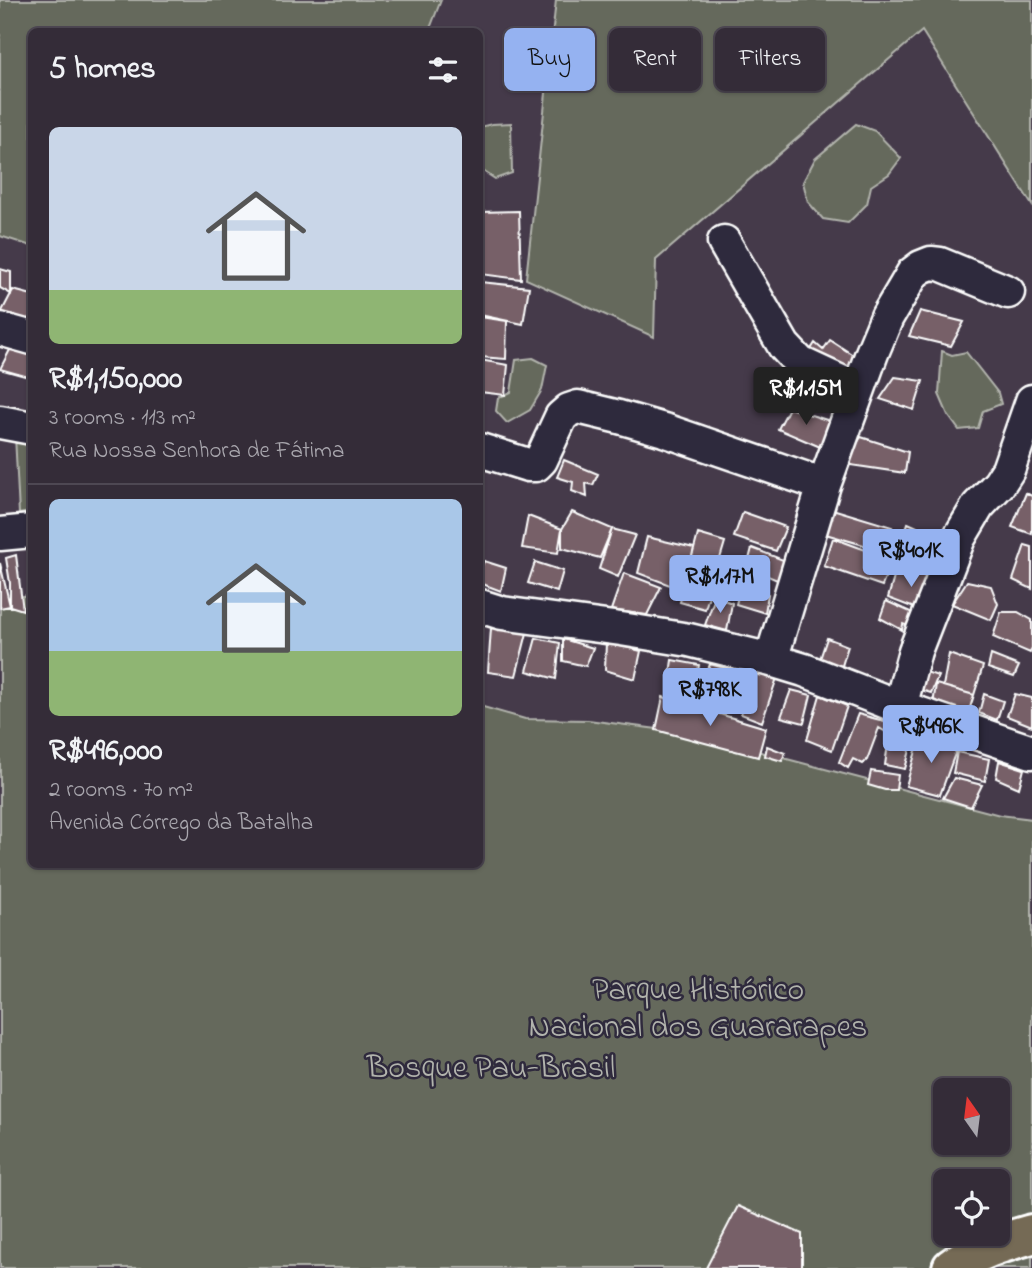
<!DOCTYPE html>
<meta charset="utf-8">
<style>
body{margin:0;font-family:"Indie Flower",sans-serif;background:#3f3843;color:#f1f3f6;height:100vh;display:flex;flex-direction:column;font-size:26px;white-space:nowrap}
*{box-sizing:border-box;margin:0}
p{font-size:23px;color:#a9a7ae}
.icon{flex:none;width:38px;height:38px;fill:none;stroke:currentColor;stroke-width:2;stroke-linecap:round;stroke-linejoin:round}
.map{position:relative;flex:1;overflow:hidden}
.side{position:absolute;left:28px;top:28px;width:455px;height:840px;display:flex;flex-direction:column;background:#342c38;border-radius:10px;box-shadow:0 2px 5px #0004,0 0 0 2px #4e4853}
.side>*{flex:none}
.guide{position:absolute;left:504px;top:28px;width:422px;height:63px;display:flex;gap:14px}
.needle{width:46px;rotate:346deg}
.controls{position:absolute;left:933px;top:1078px;display:grid;gap:14px}
.controls a{display:grid;place-items:center;width:77px;height:77px;border-radius:10px;background:#342c38;box-shadow:0 2px 5px #0004,0 0 0 2px #4e4853;font-size:35px}
.price{position:absolute;translate:-50% -60px;padding:0 16px;border-radius:7px;background:#95b2f1;color:#111;font-size:23px;line-height:46px;filter:drop-shadow(0 2px 4px #0008)}
.price::after{content:'';position:absolute;left:50%;top:42px;width:21px;height:16px;margin-left:-10px;background:inherit;clip-path:polygon(0 0,100% 0,50% 100%)}
.price.on{background:#222;color:#fff}
ul{padding:0;list-style:none}
li{display:grid;align-content:center;gap:14px;height:371px;padding:0 21px}
li+li{border-top:2px solid #4e4853}
li span{display:grid;place-items:center;height:217px;border-radius:10px;color:#555}
li>.icon{margin-inline-start:auto}
span .icon{width:126px;height:126px;fill:#fffc;stroke-width:1}
li b{font-size:30px}
h2{display:flex;justify-content:space-between;align-items:center;height:84px;padding:0 21px;font-size:30px}
.chip{padding:0 24px;border-radius:10px;background:#342c38;box-shadow:0 2px 5px #0004,0 0 0 2px #4e4853;font-size:24px;line-height:63px}
.chip.on{background:#95b2f1;color:#111}
.map>svg:first-child{display:block}
</style>
<div class="map">
<svg width="1032" height="1268" viewBox="0 0 1032 1268">
<rect width="100%" height="100%" fill="#453a4a"/>
<filter id="ink" filterUnits="userSpaceOnUse"><feTurbulence type="fractalNoise" baseFrequency=".0143" numOctaves="2"/><feDisplacementMap in="SourceGraphic" scale="14" xChannelSelector="R" yChannelSelector="G"/><feConvolveMatrix kernelMatrix="1 2 1 2 8 2 1 2 1" color-interpolation-filters="sRGB"/></filter>
<g filter="url(#ink)">
<path fill="#65695b" stroke="#b2b4ad" stroke-width="2" fill-rule="evenodd" d="M0 0H441L429 31 32 32 31 246 0 236Z
M556 0H1032V205L922 31 656 260 654 337 526 279Z
M511 123 512 173 495 179 480 169V127L492 124Z
M856 124 875 131 901 158 889 174 871 186 867 204 848 223 823 219 808 202 803 182 815 159Z
M942 351 952 355 966 352 998 393 1001 404 983 411 978 428 959 430 948 415 939 394Z
M533 358 547 365 542 390 530 410 507 423 496 411 498 398 511 392 516 360Z
M15 435 31 436V512L19 514Z
M31 594 32 864H480V706L525 719 588 720 688 733 1000 815 1032 819V1268H0V602ZM945 1090H998V1143H945ZM945 1181H998V1234H945Z"/>
<path fill="#776068" stroke="#fff" stroke-width="2" d="M519 211 521 279 480 274 484 240 480 239V212Z
M0 269 11 272V294L0 288Z
M480 282 529 287 523 324 480 315Z
M13 290 32 295V314L25 326 0 315Z
M920 311 964 322 951 346 909 336Z
M480 317 507 321 506 359 480 357Z
M830 340 856 357 841 376 808 354 815 343 823 350Z
M12 346 32 350V378L0 369Z
M480 360 508 365 505 395 480 392Z
M895 377 923 381 914 410 880 399Z
M809 378 843 386 835 412 798 399Z
M789 408 830 421 825 449 778 429Z
M861 437 908 452 905 473 844 464Z
M564 460 598 474 593 485 586 483 587 497 572 491 573 482 557 477Z
M1026 493 1032 496V534L1012 527Z
M829 508 892 527 881 550 822 533Z
M572 512 612 529 600 558 562 548V529Z
M743 512 786 527 776 551 734 537Z
M528 516 562 529 558 553 522 548Z
M908 523 951 542 940 566 900 548Z
M612 529 635 535 618 577 599 569Z
M698 534 725 542 705 609 680 602Z
M647 537 694 548 683 590 638 573Z
M833 538 893 560 882 586 824 566Z
M1025 545 1032 547V589L1013 580Z
M752 548 791 563 784 583 747 567Z
M16 555 23 610 10 606V583L6 558Z
M484 561 506 568 501 591 480 583V570Z
M535 562 563 571 557 592 528 583Z
M0 563 10 606 0 608Z
M897 567 935 579 922 611 888 598Z
M624 573 661 587 647 615 611 610Z
M967 581 991 586 998 604 991 620 952 604Z
M740 589 768 594 765 613 736 604Z
M715 597 732 603 727 631 705 625Z
M886 601 915 614 911 627 903 624 902 630 880 618Z
M1001 612H1018L1032 620V649L1030 653 993 637Z
M491 628 527 633 516 676 488 672Z
M536 638 560 643 556 679 527 671Z
M827 638 848 646 841 669 820 659Z
M563 639 593 648 586 666 563 661Z
M606 642 641 651 635 679 605 670Z
M949 654 983 666 974 695 943 686Z
M991 655 1019 666 1014 677 988 668Z
M672 660 699 665 695 688 669 680Z
M710 664 751 676 743 702 702 688Z
M917 669 938 676 931 693 911 687Z
M754 671 777 678 762 722 741 714Z
M936 684 974 695 968 714 933 705Z
M791 690 811 695 804 723 781 717Z
M984 694 1003 701 997 720 979 713Z
M1015 694 1032 698V726L1007 716Z
M820 695 847 706 832 750 807 740Z
M663 697 766 728 758 757 656 730Z
M858 714 891 723 886 732 879 728 867 760 863 764 853 759 848 768 839 762Z
M921 733 957 748 940 795 906 786Z
M888 744 910 750 905 769 885 765Z
M767 746 785 753 782 761 765 756Z
M957 752 989 759 985 781 953 773Z
M999 761 1024 769 1019 788 996 778Z
M871 771 898 775 896 790H885L868 785Z
M954 778 982 785 971 807 943 798Z
M738 1206 802 1234V1268H706Z"/>
<g fill="none" stroke-linecap="round" stroke-linejoin="round">
<defs>
<path id="minor" d="M724 242 784 346 800 363 858 390
M0 329 32 338
M0 422 32 428
M480 450 528 465H536L541 460 561 417 569 410 578 407 619 417 664 430 824 485
M0 534 32 531
M480 606 502 613 621 629 689 640 771 660 804 670 900 707 1032 752
M771 660 824 485 872 353 887 317 913 273 921 267 931 263 940 264 1008 292
M900 707 915 651 959 538 978 506 999 484 1008 470 1032 401"/>
<path id="major" d="M952 1268C975 1250 1004 1242 1032 1234"/>
</defs>
<use href="#minor" stroke="#fff" stroke-width="37"/>
<use href="#major" stroke="#fff" stroke-width="44"/>
<use href="#minor" stroke="#2f2a3d" stroke-width="32"/>
<use href="#major" stroke="#756a55" stroke-width="38"/>
</g>
</g>
<g text-anchor="middle" stroke-width="5" stroke-linejoin="round" paint-order="stroke">
<g font-size="32" fill="#b2b4ad" stroke="#2f2a3d">
<text x="698" y="999">Parque Histórico<tspan x="698" dy="37">Nacional dos Guararapes</tspan></text>
<text x="491" y="1077">Bosque Pau-Brasil</text>
</g>
</g>
</svg>
<div class="controls">
<a><svg class="needle" viewBox="-14 -14 28 28"><path d="M0-13l5 13h-10z" fill="#e53935"/><path d="M0 13l5-13h-10z" fill="#a9a7ae"/></svg></a>
<a><svg class="icon" aria-label="locate" viewBox="0 0 24 24"><circle cx="12" cy="12" r="6"/><path d="M12 2v4M12 18v4M2 12h4M18 12h4"/></svg></a>
</div>
<b class="price on" style="left:806px;top:427px">R$1.15M</b>
<b class="price" style="left:911px;top:589px">R$401K</b>
<b class="price" style="left:720px;top:615px">R$1.17M</b>
<b class="price" style="left:710px;top:728px">R$798K</b>
<b class="price" style="left:931px;top:765px">R$496K</b>
<div class="guide">
<a class="chip on">Buy</a>
<a class="chip">Rent</a>
<a class="chip">Filters</a>
</div>
<section class="side">
<h2>5 homes<svg class="icon" aria-label="filters" viewBox="0 0 24 24"><path d="M4 7h16M4 17h16"/><circle cx="9" cy="7" r="2"/><circle cx="15" cy="17" r="2"/></svg></h2>
<ul>
<li><span style="background:linear-gradient(#c9d6e8 75%,#8fb573 0)"><svg class="icon" aria-label="home" viewBox="0 0 24 24"><path d="M3 11l9-7 9 7M6 9v11h12V9"/></svg></span><div><b>R$1,150,000</b><p>3 rooms · 113 m²</p><p>Rua Nossa Senhora de Fátima</p></div></li>
<li><span style="background:linear-gradient(#a9c7e8 70%,#8fb573 0)"><svg class="icon" aria-label="home" viewBox="0 0 24 24"><path d="M3 11l9-7 9 7M6 9v11h12V9"/></svg></span><div><b>R$496,000</b><p>2 rooms · 70 m²</p><p>Avenida Córrego da Batalha</p></div></li>
</ul>
</section>
</div>
